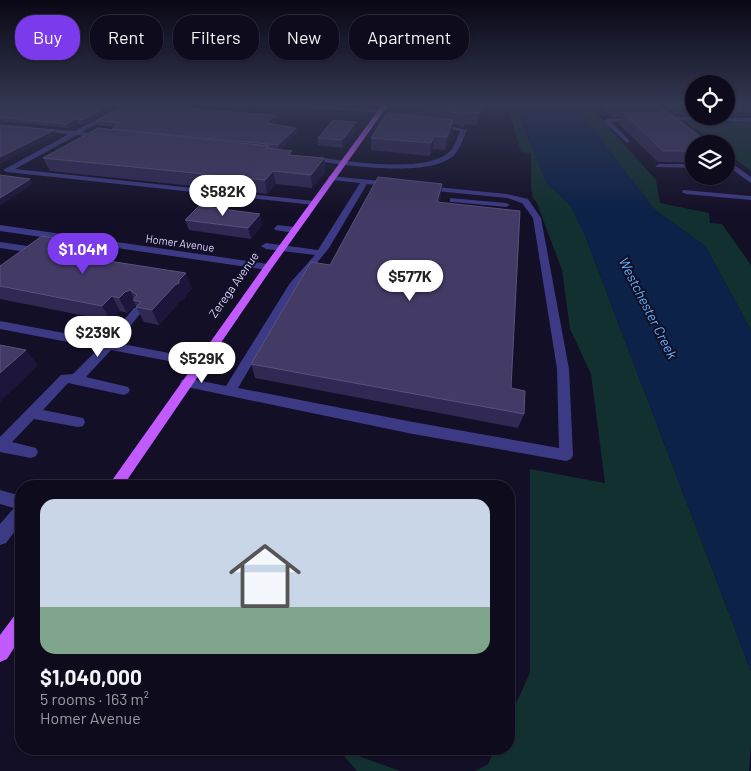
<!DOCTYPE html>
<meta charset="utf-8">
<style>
body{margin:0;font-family:Barlow,sans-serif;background:#1c1929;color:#f1f3f6;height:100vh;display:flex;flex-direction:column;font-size:19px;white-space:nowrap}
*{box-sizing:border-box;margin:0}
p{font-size:16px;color:#9b9ba3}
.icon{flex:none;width:28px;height:28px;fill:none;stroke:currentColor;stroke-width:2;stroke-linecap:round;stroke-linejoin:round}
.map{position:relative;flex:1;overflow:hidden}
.drawer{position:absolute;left:15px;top:480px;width:500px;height:275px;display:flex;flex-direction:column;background:#0e0b1c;border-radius:20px;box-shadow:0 1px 4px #0004,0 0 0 1px #2e2b3b}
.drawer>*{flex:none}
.guide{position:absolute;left:15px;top:15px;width:500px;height:45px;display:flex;gap:10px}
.tools{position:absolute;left:685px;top:75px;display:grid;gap:10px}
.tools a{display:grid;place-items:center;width:50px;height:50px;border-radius:50%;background:#0e0b1c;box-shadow:0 1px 4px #0004,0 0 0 1px #2e2b3b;font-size:25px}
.price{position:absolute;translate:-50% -42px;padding:0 11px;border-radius:18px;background:#fff;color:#222;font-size:16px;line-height:32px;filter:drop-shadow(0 1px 2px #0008)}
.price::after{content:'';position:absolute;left:50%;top:30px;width:15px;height:11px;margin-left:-8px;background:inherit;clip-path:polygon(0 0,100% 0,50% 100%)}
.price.current{background:#7c3aed;color:#fff}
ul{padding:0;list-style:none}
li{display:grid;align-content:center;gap:10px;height:265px;padding:0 25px}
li+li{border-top:1px solid #2e2b3b}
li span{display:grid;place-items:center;height:155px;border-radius:15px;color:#555}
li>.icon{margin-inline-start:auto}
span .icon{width:90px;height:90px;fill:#fffc;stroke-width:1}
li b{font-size:21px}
.tag{padding:0 18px;border-radius:20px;background:#0e0b1c;box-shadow:0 1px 4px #0004,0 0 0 1px #2e2b3b;font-size:18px;line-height:45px}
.tag.current{background:#7c3aed;color:#fff}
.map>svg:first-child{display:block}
</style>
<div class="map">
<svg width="751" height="771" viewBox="0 0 751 771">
<rect width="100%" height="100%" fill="#130f26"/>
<path fill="#12302f" d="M574 105 591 107 656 180 660 203 709 213 710 223 722 224 751 265V330L705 246 655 210Z
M508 107 516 108 547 183 570 205 584 233 751 671V743L749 771H476L488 764 495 749H509V719L530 673V469L605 483 591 374 570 329 562 270 536 201 533 199 531 188V153L521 152Z
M686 121 751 123V171L726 152V144H716Z
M338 749H339L400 771H357Z"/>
<path fill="#0c2248" d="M516 105H574L655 210 705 246 751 330V671L584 233 570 205 547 184Z"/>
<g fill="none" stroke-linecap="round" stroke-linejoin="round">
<path fill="#3d3a85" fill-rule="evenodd" d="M124 105H131L82 132 105 136 104 137 77 135 15 169 314 201 318 203 314 205 7 172 3 170 69 134 37 131 35 128 75 131Z
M145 105H166L280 116 277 118Z
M262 105 381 109 384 111 381 113Z
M653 105H659L675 117 751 118V122L679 120 676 122 662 120 660 117 667 116Z
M639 118 637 121 611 122 630 141 627 143 603 121 606 119Z
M435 123 467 130C463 138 461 147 455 154 431 180 341 164 308 160L305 158 308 156C340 160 425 175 449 152 455 147 457 138 460 131L433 126Z
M726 159 751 177V183L726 165Z
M659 164H694V168L657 167 655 166Z
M329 176 392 182 396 184 392 186 367 184 329 248 299 285 238 388 413 422 559 448 557 369 533 218 522 203 507 198 426 190 422 188 426 186 507 194 528 199 541 218 569 369 573 455 571 459 566 461 413 434 182 386 180 383 182 380 186 378 226 386 290 283 315 255 266 249 261 246 266 243 318 250 360 183 332 180 328 178Z
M683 190 751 196V200L686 194 682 192Z
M450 198 506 203 510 205 506 207 453 202H450Z
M0 225 268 264 273 267 268 270 0 231Z
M278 225 294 227 298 230 294 233 275 230 274 228Z
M0 242 34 247 39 250 0 278V270L26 252 0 248Z
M138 307 143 310 117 343 200 359 204 360 206 363 204 366 200 367 111 350 86 377 128 387 130 390 128 393 124 395 68 383 43 410 83 418 85 422 83 426 78 427 34 419 12 442 36 448 38 452 36 456 31 458 0 452V437L61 375 73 374 99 348 0 329V321L106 341 134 308Z
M0 490 21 496V523L6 543 0 545V524L14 508 0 504Z"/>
<path fill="#c25bff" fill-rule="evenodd" d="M382 105H388L272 268 123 486H108L265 265Z
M21 612V637L7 659 0 662V635L15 615Z"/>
</g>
<path fill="#312854" d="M0 105H120L84 124H78L68 128 0 121Z
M162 105 163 107 276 120 272 124 296 128 297 133 280 150 293 155 324 158 325 172 312 188 276 184 267 194 50 171 43 158 112 129 115 127 98 125 96 121Z
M484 105 477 125 465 124 464 127 453 124 452 132 445 150 433 149 430 156 371 150V138L392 113V106Z
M599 105H657L659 107 657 112 694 144V162H658L619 124 621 117H612Z
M661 105H694V109H667Z
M726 105H751V113H726Z
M356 130 343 148 318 145V138Z
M441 197 439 202 511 388 524 414 518 428 255 378 251 364Z
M185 220 262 225 251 239 189 230Z
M98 245 106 259 105 260 192 288 185 295 186 298 181 300 159 325 144 322 136 307V306L133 307 127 313 120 311 111 321 0 299V266Z"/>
<path fill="#1d163a" d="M110 105H120L84 124 82 120Z
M482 105H484L477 125 479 113Z
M275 115 276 120 268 128 267 123Z
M76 119 78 124 68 128 66 124Z
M453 120 452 132 445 150 447 137Z
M356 122V130L343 148 342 140Z
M296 128 297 133 279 150 278 145Z
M54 130 56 135 0 164V157Z
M434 136 433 149 430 156 431 143Z
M324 158 325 172 312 188 311 175Z
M273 171 276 184 267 194 265 180Z
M30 179 33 184 0 206V198Z
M442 184 441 197 435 216 437 202Z
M260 214 262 225 251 239 248 228Z
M98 245 106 259 92 271 83 257Z
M186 273 192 288 185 295 186 298 181 300 159 325 152 310Z
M130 290 135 301 133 300 136 306 133 307 127 313 119 298 125 292Z
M112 296 120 311 111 321 102 306Z
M26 350 38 365 0 402V373Z"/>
<path fill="#433a66" stroke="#5a527e" d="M0 105H110L82 120 76 119 66 124 0 117Z
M126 105H162L158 107 275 115 267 123 296 128 278 145 112 129 121 123 96 121Z
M393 105H482L479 113 466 112 465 115 445 110 392 106Z
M611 105H657L659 107 615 108Z
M668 112 710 144H694V151H663L623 113Z
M387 113 453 120 447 137 434 136 431 143 371 138Z
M333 120 356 122 342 140 318 138Z
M0 125 54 130 0 157Z
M98 128 269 146 266 148 292 151 288 155 324 158 311 175 273 171 265 180 43 158Z
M0 175 30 179 0 198Z
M378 177 442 184 437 202 520 211 511 388 525 391 524 414 251 364 311 262 330 265Z
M199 206 260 214 248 228 185 220Z
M42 236 98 245 83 257 186 273 179 280V283L175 285 152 310 136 307 141 302 133 300 137 295 130 290 125 292 119 298 112 296 102 306 0 286V266Z
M0 345 26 350 0 373Z"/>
<linearGradient id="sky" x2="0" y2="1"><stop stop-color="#0a0815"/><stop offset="0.49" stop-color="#333752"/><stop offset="1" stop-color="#333752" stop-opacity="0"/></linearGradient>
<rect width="751" height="213" fill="url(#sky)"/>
<g text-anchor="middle" stroke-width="4" stroke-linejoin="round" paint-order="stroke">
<g font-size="11" fill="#d9d4ff" stroke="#130f26">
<text transform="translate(180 243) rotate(8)" y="4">Homer Avenue</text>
</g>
<g font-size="12" fill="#d9d4ff" stroke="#130f26">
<text transform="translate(234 285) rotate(-55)" y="4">Zerega Avenue</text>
</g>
<g font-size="14" font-style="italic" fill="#62b6ff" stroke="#130f26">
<text transform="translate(648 308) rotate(63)" y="5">Westchester Creek</text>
</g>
</g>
</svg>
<div class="tools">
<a><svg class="icon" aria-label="locate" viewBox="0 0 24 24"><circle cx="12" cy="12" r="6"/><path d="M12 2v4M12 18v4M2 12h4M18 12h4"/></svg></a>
<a><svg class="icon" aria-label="layers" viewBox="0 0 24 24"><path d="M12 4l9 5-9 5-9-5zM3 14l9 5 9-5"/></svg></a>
</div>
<b class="price" style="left:223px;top:217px">$582K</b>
<b class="price current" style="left:83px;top:275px">$1.04M</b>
<b class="price" style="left:410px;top:302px">$577K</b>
<b class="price" style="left:98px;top:358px">$239K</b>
<b class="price" style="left:202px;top:384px">$529K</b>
<div class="guide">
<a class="tag current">Buy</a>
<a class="tag">Rent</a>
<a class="tag">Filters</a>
<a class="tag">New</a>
<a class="tag">Apartment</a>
</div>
<section class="drawer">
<ul>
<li><span style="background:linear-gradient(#c9d6e8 70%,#7fa58c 0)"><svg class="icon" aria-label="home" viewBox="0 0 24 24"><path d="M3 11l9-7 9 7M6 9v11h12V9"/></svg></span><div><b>$1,040,000</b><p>5 rooms · 163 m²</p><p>Homer Avenue</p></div></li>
</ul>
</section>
</div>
